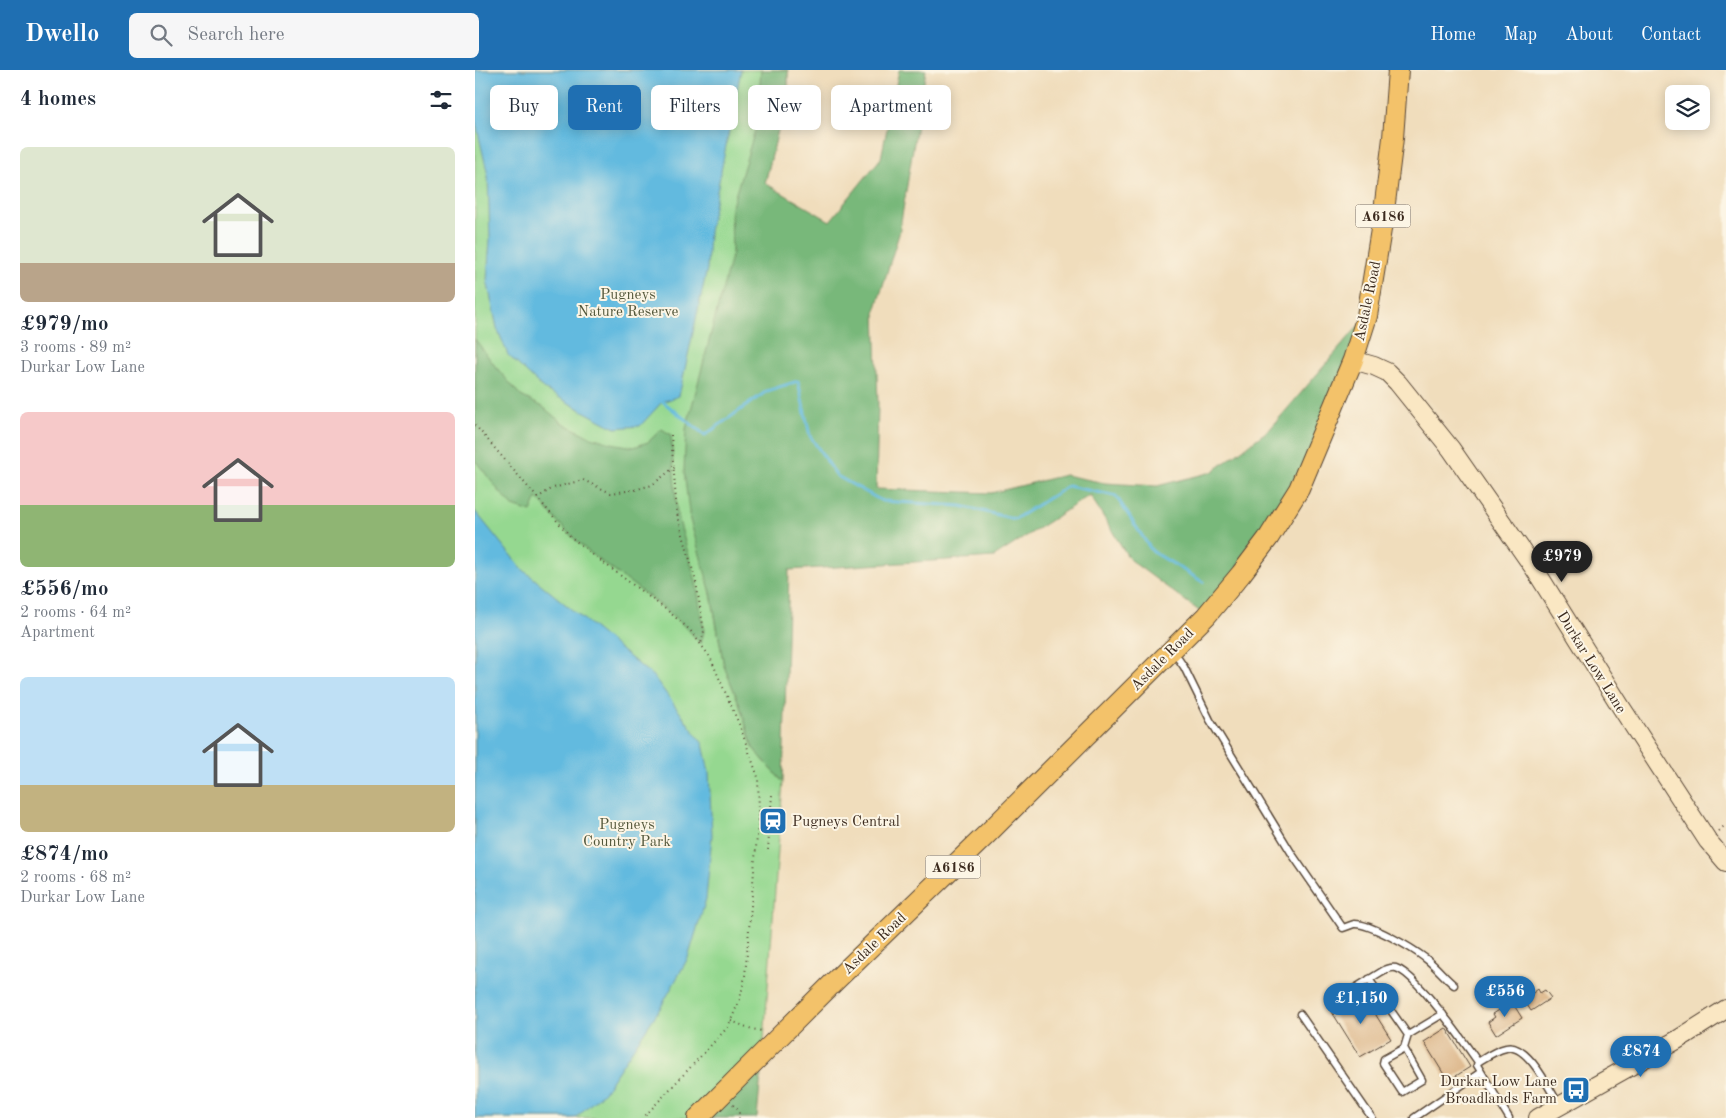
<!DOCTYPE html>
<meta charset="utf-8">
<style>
body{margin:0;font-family:"Old Standard TT",serif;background:#f6f6f7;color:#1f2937;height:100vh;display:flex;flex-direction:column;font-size:19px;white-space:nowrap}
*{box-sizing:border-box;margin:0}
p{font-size:16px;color:#747a83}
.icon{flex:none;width:28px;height:28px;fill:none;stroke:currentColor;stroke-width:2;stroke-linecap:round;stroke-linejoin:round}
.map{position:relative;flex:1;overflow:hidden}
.drawer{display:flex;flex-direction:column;background:#fff;width:475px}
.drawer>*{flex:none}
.top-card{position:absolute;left:15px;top:15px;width:475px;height:45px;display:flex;gap:10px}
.buttons{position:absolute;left:1190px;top:15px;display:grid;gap:10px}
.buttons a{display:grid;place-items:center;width:45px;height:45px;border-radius:8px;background:#fff;box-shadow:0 2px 12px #0003;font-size:25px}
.price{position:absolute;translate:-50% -42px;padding:0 11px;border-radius:18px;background:#1f6fb2;color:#fff;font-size:16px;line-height:32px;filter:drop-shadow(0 1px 2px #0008)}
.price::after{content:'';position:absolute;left:50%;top:30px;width:15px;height:11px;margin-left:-8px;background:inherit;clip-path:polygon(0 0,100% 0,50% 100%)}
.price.current{background:#222;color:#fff}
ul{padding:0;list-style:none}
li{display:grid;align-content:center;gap:10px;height:265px;padding:0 20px}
li span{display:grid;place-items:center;height:155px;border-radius:8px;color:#555}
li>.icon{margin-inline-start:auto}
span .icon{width:90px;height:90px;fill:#fffc;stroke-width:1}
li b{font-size:21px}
h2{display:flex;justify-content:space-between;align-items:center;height:60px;padding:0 20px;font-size:21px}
.pill{padding:0 18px;border-radius:8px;background:#fff;box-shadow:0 2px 12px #0003;font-size:18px;line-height:45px}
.pill.current{background:#1f6fb2;color:#fff}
header{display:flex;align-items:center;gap:30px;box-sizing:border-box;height:70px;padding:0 25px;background:#1f6fb2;color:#fff}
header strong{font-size:24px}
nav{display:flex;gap:28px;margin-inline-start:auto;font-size:18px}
.search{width:350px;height:45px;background:#f6f6f7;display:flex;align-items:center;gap:12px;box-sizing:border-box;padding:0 18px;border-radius:8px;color:#747a83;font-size:19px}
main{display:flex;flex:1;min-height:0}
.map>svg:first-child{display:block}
</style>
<header>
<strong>Dwello</strong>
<div class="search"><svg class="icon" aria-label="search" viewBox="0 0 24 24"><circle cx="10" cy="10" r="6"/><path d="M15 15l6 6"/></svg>Search here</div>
<nav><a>Home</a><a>Map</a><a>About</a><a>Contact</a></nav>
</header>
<main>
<section class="drawer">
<h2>4 homes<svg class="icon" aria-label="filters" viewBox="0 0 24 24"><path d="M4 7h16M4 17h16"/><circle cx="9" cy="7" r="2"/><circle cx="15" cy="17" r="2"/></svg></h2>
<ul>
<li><span style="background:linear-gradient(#dfe7d0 75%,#b9a48a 0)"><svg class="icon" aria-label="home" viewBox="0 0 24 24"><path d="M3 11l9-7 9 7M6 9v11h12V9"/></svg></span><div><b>£979/mo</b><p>3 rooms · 89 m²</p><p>Durkar Low Lane</p></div></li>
<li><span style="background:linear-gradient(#f6c9c9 60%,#8fb573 0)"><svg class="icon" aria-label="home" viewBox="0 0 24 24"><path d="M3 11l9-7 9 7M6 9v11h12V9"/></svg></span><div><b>£556/mo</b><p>2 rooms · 64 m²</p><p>Apartment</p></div></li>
<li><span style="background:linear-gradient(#bfe0f5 70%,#c2b280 0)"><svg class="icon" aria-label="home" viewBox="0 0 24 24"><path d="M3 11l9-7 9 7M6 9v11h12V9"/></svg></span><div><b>£874/mo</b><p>2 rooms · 68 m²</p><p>Durkar Low Lane</p></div></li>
</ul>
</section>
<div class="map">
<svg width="1251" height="1048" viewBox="0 0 1251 1048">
<rect width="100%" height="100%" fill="#fcf5e5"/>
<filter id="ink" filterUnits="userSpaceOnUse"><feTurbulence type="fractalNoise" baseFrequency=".02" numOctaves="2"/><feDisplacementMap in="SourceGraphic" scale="10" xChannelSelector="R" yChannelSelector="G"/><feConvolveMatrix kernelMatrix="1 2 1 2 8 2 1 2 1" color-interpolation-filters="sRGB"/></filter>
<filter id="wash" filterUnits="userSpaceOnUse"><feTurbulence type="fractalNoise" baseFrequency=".0096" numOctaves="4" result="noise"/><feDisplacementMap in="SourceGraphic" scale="20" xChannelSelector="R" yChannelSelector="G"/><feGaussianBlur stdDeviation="1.12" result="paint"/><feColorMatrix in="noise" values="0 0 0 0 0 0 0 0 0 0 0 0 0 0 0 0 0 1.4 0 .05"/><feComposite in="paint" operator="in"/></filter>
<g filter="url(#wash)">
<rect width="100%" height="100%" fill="#f0ddbc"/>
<path fill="#95d890" stroke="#688157" d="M0 0H313V20L290 113 235 518 249 596 264 633 278 678 308 712 288 983 223 1048H0Z"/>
<path fill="#78b87a" stroke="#5a714c" d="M286 0H313V20L290 113 355 151 406 88 424 0H451L424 164 400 241 403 334 401 419 516 423 590 405 630 413 682 416 737 402 795 359 892 246 846 369 731 546 655 490 615 425 519 487 314 500 308 712 278 678 264 633 249 596 236 523 215 450 209 401 211 359 257 183 256 139 282 54Z
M0 269 20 296 46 326 68 337 86 352 113 366 136 373 159 377 173 372 187 359 196 365 202 443 221 512 229 561 226 574C194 536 151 512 113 481 94 465 78 447 62 428L56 442 38 436 24 421 0 390Z
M288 983 282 1048H223Z"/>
<path fill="#62badf" stroke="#4e727e" d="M0 0H266L234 162 232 199 204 326 187 332 165 356 140 358 108 341 69 319 33 285 22 258 12 210 15 170 13 106 0 49Z
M0 441 46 498 179 607 228 674 234 702 237 765 231 829 213 888 186 937 129 1022 100 1048H0Z"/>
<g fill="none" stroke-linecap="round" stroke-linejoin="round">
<path stroke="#62badf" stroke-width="3" d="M187 331 230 365 292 321 323 311 335 366 362 406 407 431 486 436 540 449 593 416 641 426 677 481 728 512"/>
</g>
<g id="blocks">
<path fill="#ddb78b" d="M1063 919 1065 923 1070 920 1076 928 1056 941 1049 930Z
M887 923 916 969 885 987 857 942Z
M1037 932 1047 948 1021 965 1013 952 1020 947 1018 944Z
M971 958 995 997 973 1011 949 972Z"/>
</g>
</g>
<g filter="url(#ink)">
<use href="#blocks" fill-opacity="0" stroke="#564536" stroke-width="1"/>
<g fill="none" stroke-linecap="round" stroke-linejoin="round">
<defs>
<path id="lane" d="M698 581 709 597 735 650 817 784 868 858C871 857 876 855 879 854 895 853 937 878 950 888 961 896 969 907 979 915
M894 909 933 965 929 978 909 989 908 993 927 1022 947 1010 929 978
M859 931 906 902C911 899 915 897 921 898 941 904 989 972 1003 992
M825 944 897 1048
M933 965 968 944
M939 1048 1006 1002
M1034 1048 1002 995 1003 992C1011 987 1021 980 1031 978 1052 972 1075 1020 1084 1035"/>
<path id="secondary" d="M878 290 899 296 912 302 923 313 976 379 1059 498 1146 637 1233 771 1251 792
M1063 1048 1202 970 1251 939"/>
<path id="primary" d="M223 1048 361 910 511 765 731 546 766 504 794 467 824 419 878 290 892 246 909 141 918 68 923 0"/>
</defs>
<use href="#lane" stroke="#564536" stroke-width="9"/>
<use href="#secondary" stroke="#564536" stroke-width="20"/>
<use href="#primary" stroke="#564536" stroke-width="22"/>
<path stroke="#564536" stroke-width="2" stroke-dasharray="1 4" stroke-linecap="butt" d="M0 355 95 466 114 482 193 541 215 560 235 587 264 654 283 707 284 743 270 906 265 929 253 957 168 1048
M196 365 202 443 221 512 229 561 226 574
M62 428 78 418 108 410 136 423 159 420 177 415 200 397
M283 750 295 751 293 780
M295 751 297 725
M1244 761 1251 754
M256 951 277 959 287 961
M258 1035 264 1041V1048"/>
<use href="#lane" stroke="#fff" stroke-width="6"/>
<use href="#secondary" stroke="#fae7c3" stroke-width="18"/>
<use href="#primary" stroke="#f3c26a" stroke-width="20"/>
</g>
</g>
<defs>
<symbol id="station-square" viewBox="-11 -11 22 22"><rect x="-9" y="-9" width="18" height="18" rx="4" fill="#1f6fb2" stroke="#fcf5e5"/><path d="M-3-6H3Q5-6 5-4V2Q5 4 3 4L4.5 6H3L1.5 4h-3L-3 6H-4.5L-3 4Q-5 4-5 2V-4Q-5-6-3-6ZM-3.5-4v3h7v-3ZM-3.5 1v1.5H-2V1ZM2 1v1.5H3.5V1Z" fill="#fff"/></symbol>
<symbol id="bus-square" viewBox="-11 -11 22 22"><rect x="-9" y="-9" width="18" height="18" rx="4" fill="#1f6fb2" stroke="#fcf5e5"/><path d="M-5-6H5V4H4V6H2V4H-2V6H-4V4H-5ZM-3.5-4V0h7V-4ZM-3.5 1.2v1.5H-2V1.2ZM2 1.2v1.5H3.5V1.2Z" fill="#fff"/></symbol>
</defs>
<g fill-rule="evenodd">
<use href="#station-square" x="282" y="735" width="32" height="32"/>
<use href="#bus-square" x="1085" y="1004" width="32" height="32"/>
</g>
<g text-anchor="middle" stroke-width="4" stroke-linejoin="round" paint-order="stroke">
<g fill="#fcf5e5" stroke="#75675a" stroke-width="1">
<rect x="880.5" y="134.5" width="55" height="23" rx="4"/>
<rect x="450.5" y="785.5" width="55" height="23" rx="4"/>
</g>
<g font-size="14" font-weight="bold" fill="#3b2a1e">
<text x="908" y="151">A6186</text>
<text x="478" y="802">A6186</text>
</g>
<g font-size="15" fill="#52563a" stroke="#fcf5e5">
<text x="153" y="229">Pugneys<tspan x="153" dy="17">Nature Reserve</tspan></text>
<text x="152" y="759">Pugneys<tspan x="152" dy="17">Country Park</tspan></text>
</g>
<g font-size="15" fill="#3b2a1e" stroke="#fcf5e5">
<text transform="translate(892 231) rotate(-78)" y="5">Asdale Road</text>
<text transform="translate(687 589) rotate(-45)" y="5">Asdale Road</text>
<text transform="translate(1117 592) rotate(58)" y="5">Durkar Low Lane</text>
<text transform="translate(399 873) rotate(-44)" y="5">Asdale Road</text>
</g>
<g font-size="15" fill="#3b2a1e" stroke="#fcf5e5" text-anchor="start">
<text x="317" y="756">Pugneys Central</text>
<text x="1082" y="1016" text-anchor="end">Durkar Low Lane<tspan x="1082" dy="17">Broadlands Farm</tspan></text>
</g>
</g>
</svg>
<div class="buttons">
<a><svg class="icon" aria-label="layers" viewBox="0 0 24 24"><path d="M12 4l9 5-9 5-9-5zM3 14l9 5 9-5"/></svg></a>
</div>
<b class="price current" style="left:1087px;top:513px">£979</b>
<b class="price" style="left:1030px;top:948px">£556</b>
<b class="price" style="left:886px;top:955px">£1,150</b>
<b class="price" style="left:1166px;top:1008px">£874</b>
<div class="top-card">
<a class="pill">Buy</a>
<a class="pill current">Rent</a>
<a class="pill">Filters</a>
<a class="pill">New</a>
<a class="pill">Apartment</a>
</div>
</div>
</main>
